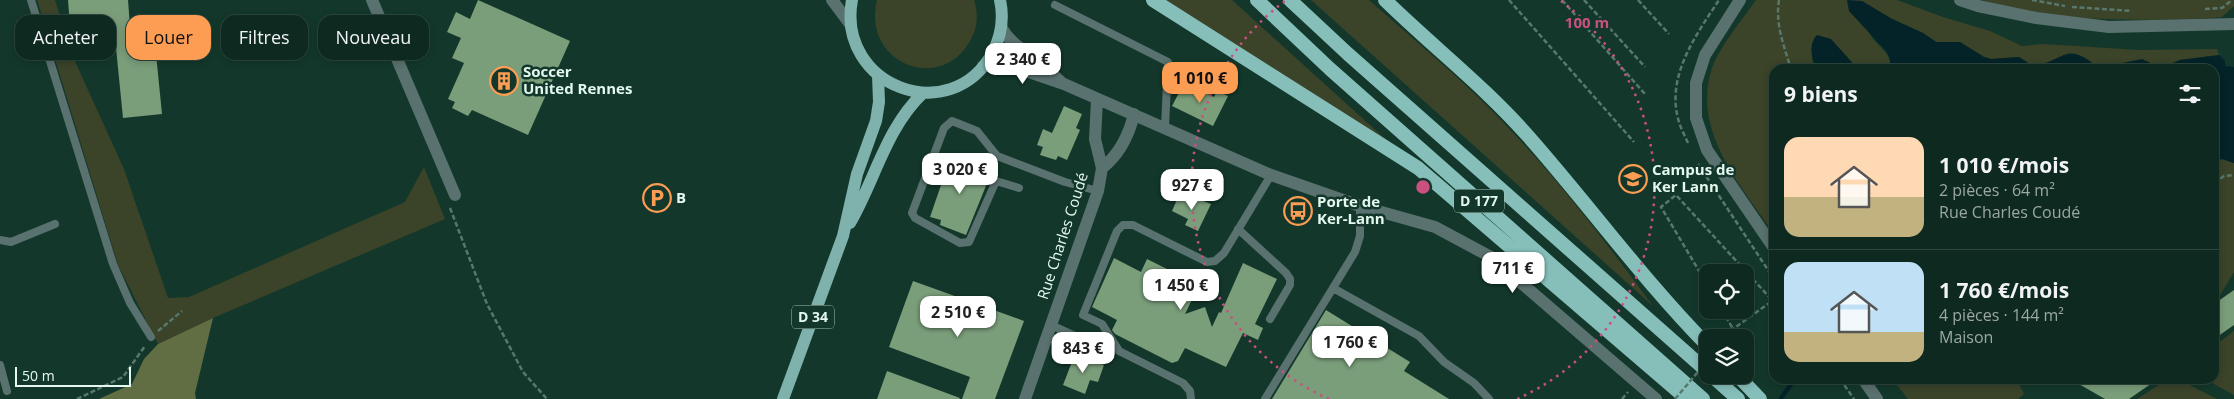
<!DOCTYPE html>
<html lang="fr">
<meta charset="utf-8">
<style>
body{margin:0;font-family:"Open Sans",sans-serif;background:#173229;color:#f1f3f6;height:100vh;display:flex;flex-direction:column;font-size:19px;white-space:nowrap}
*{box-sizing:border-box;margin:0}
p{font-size:16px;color:#9ba7a5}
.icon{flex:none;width:28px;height:28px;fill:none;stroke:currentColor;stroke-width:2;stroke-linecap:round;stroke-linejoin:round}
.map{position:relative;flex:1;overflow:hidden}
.drawer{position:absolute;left:1769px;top:64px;width:450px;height:320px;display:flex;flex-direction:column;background:#0e2a20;border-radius:15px;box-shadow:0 2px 8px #0003,0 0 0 1px #2e463e}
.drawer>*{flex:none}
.guide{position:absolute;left:15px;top:15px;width:475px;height:45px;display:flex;gap:10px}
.buttons{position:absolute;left:1699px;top:264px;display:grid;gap:10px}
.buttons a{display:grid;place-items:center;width:55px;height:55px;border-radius:10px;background:#0e2a20;box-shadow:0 2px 8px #0003,0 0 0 1px #2e463e;font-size:25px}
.scale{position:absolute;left:15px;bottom:12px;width:116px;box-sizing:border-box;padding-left:5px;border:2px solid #e4f8ef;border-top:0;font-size:14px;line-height:18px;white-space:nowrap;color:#e4f8ef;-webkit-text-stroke:4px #13382b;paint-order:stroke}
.price{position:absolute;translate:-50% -42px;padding:0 11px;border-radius:10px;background:#fff;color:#222;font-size:16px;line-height:32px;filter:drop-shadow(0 1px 2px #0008)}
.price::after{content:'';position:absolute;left:50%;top:30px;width:15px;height:11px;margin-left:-8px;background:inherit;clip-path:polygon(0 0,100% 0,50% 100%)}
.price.selected{background:#fc9d53;color:#111}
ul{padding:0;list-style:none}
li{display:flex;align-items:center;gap:15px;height:125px;padding:0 15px}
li+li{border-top:1px solid #2e463e}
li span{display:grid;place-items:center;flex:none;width:140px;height:100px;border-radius:15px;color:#555}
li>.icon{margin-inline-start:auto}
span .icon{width:60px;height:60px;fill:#fffc;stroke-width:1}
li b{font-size:21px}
h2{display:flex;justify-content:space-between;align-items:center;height:60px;padding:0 15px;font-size:21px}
.pill{padding:0 18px;border-radius:15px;background:#0e2a20;box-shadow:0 2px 8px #0003,0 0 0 1px #2e463e;font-size:18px;line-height:45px}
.pill.selected{background:#fc9d53;color:#111}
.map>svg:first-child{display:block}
</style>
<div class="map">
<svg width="2234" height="399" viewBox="0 0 2234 399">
<rect width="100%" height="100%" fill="#13382b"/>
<path fill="#3b4329" d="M37 0H55L73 57 124 169 168 298 189 297 405 202 424 167 445 219 213 318 158 344 118 265Z
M877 0H974C978 12 978 26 972 37 944 96 861 64 877 0Z
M1165 0H1232L1392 145Z
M1311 0H1369C1406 33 1445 65 1480 99 1545 162 1600 234 1653 306Z
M1756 0H1897L1943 17 1990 31 2022 46 2044 44 2139 50 2217 49 2219 55 2180 60 2160 68 2147 61 2098 68C2067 40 2064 62 2033 66L2019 57 1991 59 1984 57 1960 42H1936L1923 33 1892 19 1862 1C1864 10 1865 23 1869 32 1874 46 1893 51 1890 69H1858L1845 55 1814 38 1812 61 1818 69H1774V234C1741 185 1691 131 1712 68 1720 46 1742 20 1756 0Z
M1982 0H2234V6L2222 17 2212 18C2136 21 2056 23 1982 0Z
M2222 159 2234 163V272L2220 295 2214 300V162Z
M2234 331V395L2205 379H2214V346Z
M1892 379H2026L2019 384 2024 394 2018 399H1908Z
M2168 379H2178L2217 399H2137Z"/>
<path fill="#616e44" d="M213 318 195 393 196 399H99L132 384 144 359 158 344Z"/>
<path fill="#032329" d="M1847 0 1862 1 1892 19 1923 33 1936 42H1960L1984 57 1991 59 2019 57 2033 66C2065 62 2065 39 2098 68L2142 59 2160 68 2180 60 2219 55 2225 61V66L2234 67V163L2222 159 2214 162V69H1890V59L1886 51 1849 11Z
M1817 35 1831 39 1858 69H1818C1811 59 1808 44 1817 35Z"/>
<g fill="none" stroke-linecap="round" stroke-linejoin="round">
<path stroke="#032329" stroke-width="4.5" d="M1781 398 1795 379"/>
</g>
<path fill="#7a9d7a" d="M68 0H128L130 26 182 21 184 41 155 44 162 114 123 118 116 48 86 51 84 30 73 31 72 26H70Z
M478 0 570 41 528 135 472 110 468 116 452 108 455 102 448 99 464 63 452 58 461 38 447 32 456 12 470 19Z
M1183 85 1190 89 1192 86 1214 97 1217 91 1228 96 1213 126 1172 106Z
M1064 106 1082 114 1076 128 1080 130 1067 160 1058 156 1056 160 1040 155 1043 147 1037 145 1043 129 1052 133Z
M951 156 992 171 966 235 940 225 941 220 930 217Z
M1179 195 1196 203 1198 199 1211 204 1198 231 1185 225 1188 219 1172 211Z
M1114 258 1141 272 1147 259 1199 285 1185 314 1205 307 1212 327 1219 312 1221 313 1243 263 1277 279 1255 324 1263 328 1258 340 1243 333 1226 367 1185 348 1178 361 1172 363 1115 334 1112 330 1117 320 1092 307Z
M913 281 1024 321 995 399H962L970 377 889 347Z
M2234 290V325L2214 339V304Z
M1326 310 1410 362 1404 371 1449 399H1272Z
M1075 354 1104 365 1098 382 1090 380 1085 394 1063 385Z
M887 371 960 398 959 399H877Z
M2070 379H2158L2129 399H2105Z"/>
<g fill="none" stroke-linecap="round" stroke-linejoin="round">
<path stroke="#59786d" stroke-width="2.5" stroke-dasharray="5 2.5" stroke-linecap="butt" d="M1509 0 1634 142
M1562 0 1645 94
M1584 0 1645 67
M1638 0 1669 34
M1779 0C1775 24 1784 46 1791 69
M2032 0 2065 6
M2072 7 2132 11
M2205 9 2222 8 2232 0
M1688 143C1685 136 1681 129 1679 122 1665 77 1696 35 1719 0
M1698 164 1774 279
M2214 183 2224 176 2234 175
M450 208 487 304 523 372 547 399
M1708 286 1661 207 1676 195 1772 300
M1722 310 1733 329
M158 331 182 311
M1727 338 1733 329 1772 301
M1840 379 1854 399
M77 399 123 377 145 346
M1622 399 1628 392"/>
<path stroke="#59716f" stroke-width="8" d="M31 0 113 264 130 303 151 337
M1055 5 1168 62 1165 127
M1019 188 996 181 969 242 960 243 915 218 912 213 944 128 952 121 977 131 997 156 1065 182 1098 191
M1238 229 1286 273 1290 279V285L1270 319
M0 240 11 242 55 224
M1333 288 1419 336 1444 362 1474 383 1489 399
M1051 325 1077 337 1087 351
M0 365 7 391
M1191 399 1190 391 1183 383 1119 351 1102 324 1083 315 1117 231 1123 225H1133L1207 262 1215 261 1224 253 1271 175
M1265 399 1355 252 1360 236V206"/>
<path stroke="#59716f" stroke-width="12" d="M372 0 455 195
M1740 0 1705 55 1696 83V118L1707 150 1774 248
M1001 27C1009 42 1022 49 1036 59 1044 65 1052 74 1060 81
M983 66 1000 64 1011 66 1064 84 1271 175 1360 206 1435 227 1491 257 1656 399
M1102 168C1120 154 1129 135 1134 114
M1863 379 1877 399
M1025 399 1098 191 1102 168 1095 139 1097 99"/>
<path stroke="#59716f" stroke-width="12" d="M832 0 850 24
M1960 0 1978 6 2036 18 2109 27 2234 24"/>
<path stroke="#7fb2ad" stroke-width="12" d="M852 0C836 86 951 130 993 52 1001 36 1004 18 1000 0
M850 223C875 180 886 128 923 93
M783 399 843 236 857 174 876 121 879 102 878 75"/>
<path stroke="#86bfba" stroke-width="14" d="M1153 0 1418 168 1687 399
M1257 0 1330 69 1703 399
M1290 0 1348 54 1708 372
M1385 0C1432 46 1484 86 1528 136 1589 205 1643 280 1708 346
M1711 375 1738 399
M1737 375 1760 399"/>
<path stroke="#59786d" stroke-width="2.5" stroke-dasharray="5 2.5" stroke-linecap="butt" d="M1675 399 1708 360"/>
</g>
<path fill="none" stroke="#ca5080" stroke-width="2.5" stroke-dasharray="2.5 5" d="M1329 399A232 232 0 0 1 1285 1M1561 1A232 232 0 0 1 1517 399"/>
<defs>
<symbol id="building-ring" viewBox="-11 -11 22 22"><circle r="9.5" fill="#13382b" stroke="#fc9d53" stroke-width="1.5"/><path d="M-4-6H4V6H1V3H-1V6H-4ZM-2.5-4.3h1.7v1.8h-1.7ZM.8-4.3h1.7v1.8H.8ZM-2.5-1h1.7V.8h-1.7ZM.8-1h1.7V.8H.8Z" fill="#fc9d53"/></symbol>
<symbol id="university-ring" viewBox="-11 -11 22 22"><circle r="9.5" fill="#13382b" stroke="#fc9d53" stroke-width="1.5"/><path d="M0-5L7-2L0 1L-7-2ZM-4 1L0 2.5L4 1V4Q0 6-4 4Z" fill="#fc9d53"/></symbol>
<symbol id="parking-ring" viewBox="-11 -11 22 22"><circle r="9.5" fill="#13382b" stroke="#fc9d53" stroke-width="1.5"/><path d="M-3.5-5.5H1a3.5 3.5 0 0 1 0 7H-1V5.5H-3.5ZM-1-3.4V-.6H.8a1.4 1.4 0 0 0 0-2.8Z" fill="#fc9d53"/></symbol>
<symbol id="bus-ring" viewBox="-11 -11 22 22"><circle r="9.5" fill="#13382b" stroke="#fc9d53" stroke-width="1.5"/><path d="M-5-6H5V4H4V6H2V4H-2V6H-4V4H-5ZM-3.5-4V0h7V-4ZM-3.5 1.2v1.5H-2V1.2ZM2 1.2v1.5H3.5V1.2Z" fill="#fc9d53"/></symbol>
</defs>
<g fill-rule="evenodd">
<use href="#building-ring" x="488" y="65" width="32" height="32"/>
<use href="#university-ring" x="1617" y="163" width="32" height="32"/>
<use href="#parking-ring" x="641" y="182" width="32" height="32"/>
<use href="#bus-ring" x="1282" y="195" width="32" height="32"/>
</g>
<g text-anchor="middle" stroke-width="5" stroke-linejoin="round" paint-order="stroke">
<g fill="#13382b" stroke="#a5beb4" stroke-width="1">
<rect x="1454" y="189.5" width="50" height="23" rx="4"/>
<rect x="792" y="305.5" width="42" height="23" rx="4"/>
</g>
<g font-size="14" font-weight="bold" fill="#e4f8ef">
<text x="1479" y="206">D 177</text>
<text x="813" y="322">D 34</text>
</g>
<g font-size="15" font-weight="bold" fill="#e4f8ef" stroke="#13382b" text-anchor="start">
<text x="523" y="77">Soccer<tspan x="523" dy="17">United Rennes</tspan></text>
<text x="1652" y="175">Campus de<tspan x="1652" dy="17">Ker Lann</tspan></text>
<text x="676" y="203">B</text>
<text x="1317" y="207">Porte de<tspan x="1317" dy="17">Ker-Lann</tspan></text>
</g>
<g font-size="15" fill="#e4f8ef" stroke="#13382b">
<text transform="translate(1063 236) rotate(-72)" y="5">Rue Charles Coudé</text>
</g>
</g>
<circle cx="1423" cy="187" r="8" fill="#ca5080" stroke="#13382b" stroke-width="2.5"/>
<g font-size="15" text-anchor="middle" font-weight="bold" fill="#ca5080" stroke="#13382b" stroke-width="5" stroke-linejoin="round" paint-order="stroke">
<text x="1587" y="28">100 m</text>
</g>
</svg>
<div class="buttons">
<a><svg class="icon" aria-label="locate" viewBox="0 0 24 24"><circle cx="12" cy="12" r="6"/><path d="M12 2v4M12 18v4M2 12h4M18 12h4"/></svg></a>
<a><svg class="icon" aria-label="layers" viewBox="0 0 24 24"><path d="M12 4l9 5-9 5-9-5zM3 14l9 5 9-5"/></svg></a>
</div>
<div class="scale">50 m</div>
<b class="price" style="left:1023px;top:85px">2 340 €</b>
<b class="price selected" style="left:1200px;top:104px">1 010 €</b>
<b class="price" style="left:960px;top:195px">3 020 €</b>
<b class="price" style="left:1192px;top:211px">927 €</b>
<b class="price" style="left:1513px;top:294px">711 €</b>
<b class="price" style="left:1181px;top:311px">1 450 €</b>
<b class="price" style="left:958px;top:338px">2 510 €</b>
<b class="price" style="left:1350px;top:368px">1 760 €</b>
<b class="price" style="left:1083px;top:374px">843 €</b>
<div class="guide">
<a class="pill">Acheter</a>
<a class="pill selected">Louer</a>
<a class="pill">Filtres</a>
<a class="pill">Nouveau</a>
</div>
<section class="drawer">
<h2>9 biens<svg class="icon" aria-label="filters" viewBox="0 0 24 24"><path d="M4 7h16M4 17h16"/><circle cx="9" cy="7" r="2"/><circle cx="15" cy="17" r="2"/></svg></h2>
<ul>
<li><span style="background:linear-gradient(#ffd9b3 60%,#c2b280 0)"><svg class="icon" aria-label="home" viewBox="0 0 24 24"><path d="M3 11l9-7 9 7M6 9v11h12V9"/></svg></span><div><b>1 010 €/mois</b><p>2 pièces · 64 m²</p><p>Rue Charles Coudé</p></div></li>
<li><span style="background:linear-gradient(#bfe0f5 70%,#c2b280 0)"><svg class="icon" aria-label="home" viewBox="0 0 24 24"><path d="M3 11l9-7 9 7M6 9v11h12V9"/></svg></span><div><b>1 760 €/mois</b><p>4 pièces · 144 m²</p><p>Maison</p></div></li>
</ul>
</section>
</div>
